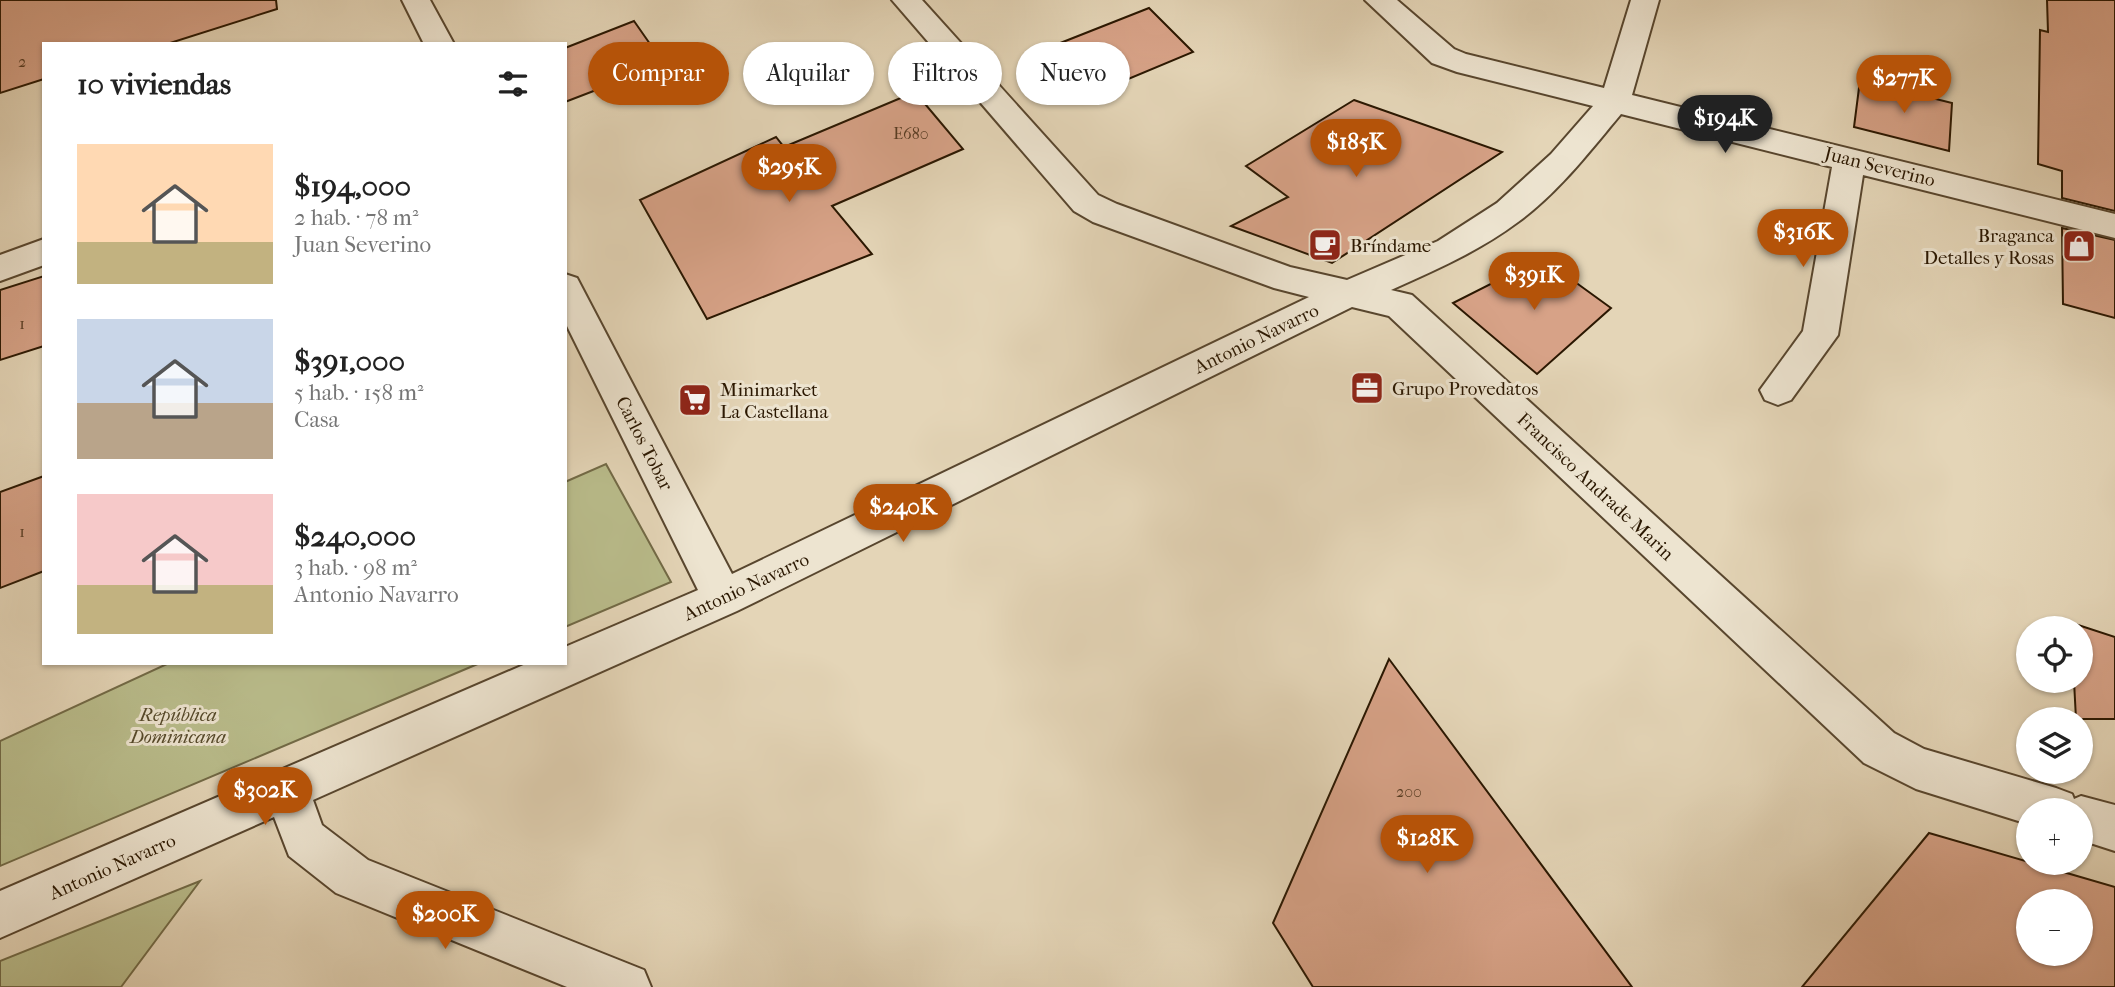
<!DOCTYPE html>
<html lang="es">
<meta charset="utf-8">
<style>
body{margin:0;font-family:"IM FELL French Canon",serif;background:#f2f2f2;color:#222;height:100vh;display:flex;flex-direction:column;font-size:26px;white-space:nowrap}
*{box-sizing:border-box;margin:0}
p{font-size:23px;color:#767676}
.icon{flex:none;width:38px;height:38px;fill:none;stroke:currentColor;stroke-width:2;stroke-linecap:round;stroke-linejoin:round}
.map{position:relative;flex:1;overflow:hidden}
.sheet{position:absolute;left:42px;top:42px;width:525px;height:623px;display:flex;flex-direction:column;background:#fff;border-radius:0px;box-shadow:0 2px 5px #0004}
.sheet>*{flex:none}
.guide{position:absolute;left:588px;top:42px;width:665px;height:63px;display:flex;gap:14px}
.buttons{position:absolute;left:2016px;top:616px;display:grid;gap:14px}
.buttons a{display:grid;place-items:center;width:77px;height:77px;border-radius:50%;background:#fff;box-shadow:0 2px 5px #0004;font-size:35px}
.price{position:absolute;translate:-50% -60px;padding:0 16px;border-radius:24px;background:#b45309;color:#fff;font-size:23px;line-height:46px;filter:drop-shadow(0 2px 4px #0008)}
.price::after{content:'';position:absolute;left:50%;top:42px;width:21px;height:16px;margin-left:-10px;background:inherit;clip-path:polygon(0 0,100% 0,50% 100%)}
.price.selected{background:#222;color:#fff}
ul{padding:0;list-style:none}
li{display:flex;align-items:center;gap:21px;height:175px;padding:0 35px}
li span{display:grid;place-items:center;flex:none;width:196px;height:140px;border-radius:0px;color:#555}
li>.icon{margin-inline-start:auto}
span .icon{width:84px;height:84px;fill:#fffc;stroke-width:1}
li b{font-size:30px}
h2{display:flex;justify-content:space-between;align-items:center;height:84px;padding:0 35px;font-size:30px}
.pill{padding:0 24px;border-radius:32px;background:#fff;box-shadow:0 2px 5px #0004;font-size:24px;line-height:63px}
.pill.selected{background:#b45309;color:#fff}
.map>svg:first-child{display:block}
</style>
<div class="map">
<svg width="2115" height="987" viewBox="0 0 2115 987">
<rect width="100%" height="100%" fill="#e4d5b7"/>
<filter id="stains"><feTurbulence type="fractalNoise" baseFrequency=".00286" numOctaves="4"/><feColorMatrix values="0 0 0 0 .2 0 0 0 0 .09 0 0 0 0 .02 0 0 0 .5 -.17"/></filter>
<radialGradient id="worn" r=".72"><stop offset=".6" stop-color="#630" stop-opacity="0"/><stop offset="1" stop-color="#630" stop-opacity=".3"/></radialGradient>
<path fill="#b9bc8b" stroke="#726a46" stroke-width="2" d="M606 464 671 582 565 627V482Z
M169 663H480L0 866V741Z
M200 881 121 987H0V961Z"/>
<path fill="#d7a287" stroke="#2a1701" stroke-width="2" fill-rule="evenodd" d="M0 0H276L277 9 167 44H44V79L0 93Z
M2047 0H2115V211L2062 198V171L2038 164 2040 30 2048 32Z
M1149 8 1193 52 1078 100 1035 53Z
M634 21 664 64 565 102V48Z
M1860 80 1952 103 1949 151 1854 127Z
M915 92 963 149 832 206 872 254 707 319 640 200 776 137 784 147Z
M1354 100 1502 152 1332 263 1231 226 1288 197 1246 166Z
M2062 228 2115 240V318L2063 304Z
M1542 258 1611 308 1537 374 1453 303Z
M44 276V346L0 360V290Z
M44 476V571L0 588V492Z
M2072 623 2115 637V719H2076L2074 681H2081V628H2072Z
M1389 659 1632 987H1313L1273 923Z
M1929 833 2115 887V987H1802ZM2028 901H2081V954H2028Z"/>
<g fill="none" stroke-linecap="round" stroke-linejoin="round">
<defs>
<path id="minor" d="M402 0H430L454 44H424Z
M892 0H922L1098 195 1117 204 1290 267 1347 280 1438 241 1497 203 1551 154 1593 106 1457 72 1432 63 1365 0H1397L1454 49 1466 54 1604 88 1631 0H1659L1632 95 2115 214V238L1863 175 1838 335 1791 400 1778 405 1765 400 1760 390 1803 331 1832 167 1621 114C1590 151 1558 193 1518 222 1479 251 1436 270 1391 290L1412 295 1894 733 1924 749 2056 788 2072 794 2074 799 2081 796 2115 805V851L2081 840V810H2028V824L1916 789 1864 763 1389 316 1352 307 737 611 313 800 322 825 368 860 644 970 651 987H567L336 893 289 856 274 817 0 938V891L528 663H565V647L698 590 565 322V274L577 278 732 574 1309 297 1274 288 1093 222 1074 211Z
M44 239V265L0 281V255Z"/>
</defs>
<use href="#minor" stroke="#58462e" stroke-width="4"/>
<use href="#minor" fill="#ede4d0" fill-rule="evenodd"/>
</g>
<defs>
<symbol id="cafe-square" viewBox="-11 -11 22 22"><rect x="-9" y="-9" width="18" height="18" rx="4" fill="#8f2418" stroke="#ede4d0"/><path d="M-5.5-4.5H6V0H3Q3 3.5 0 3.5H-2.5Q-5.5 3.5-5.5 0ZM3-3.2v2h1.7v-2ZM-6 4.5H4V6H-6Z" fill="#fff"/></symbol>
<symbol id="shop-square" viewBox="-11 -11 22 22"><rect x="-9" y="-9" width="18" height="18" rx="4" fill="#8f2418" stroke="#ede4d0"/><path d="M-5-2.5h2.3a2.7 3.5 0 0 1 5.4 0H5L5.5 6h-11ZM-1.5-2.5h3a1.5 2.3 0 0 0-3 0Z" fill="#fff"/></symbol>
<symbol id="office-square" viewBox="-11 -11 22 22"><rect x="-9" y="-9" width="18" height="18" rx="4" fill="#8f2418" stroke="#ede4d0"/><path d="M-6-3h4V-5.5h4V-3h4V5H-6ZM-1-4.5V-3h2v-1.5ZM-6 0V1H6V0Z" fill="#fff"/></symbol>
<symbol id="supermarket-square" viewBox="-11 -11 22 22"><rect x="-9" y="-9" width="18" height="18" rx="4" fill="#8f2418" stroke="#ede4d0"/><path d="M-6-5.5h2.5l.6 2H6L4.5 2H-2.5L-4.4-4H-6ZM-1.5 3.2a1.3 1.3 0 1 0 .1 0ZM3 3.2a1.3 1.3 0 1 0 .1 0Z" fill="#fff"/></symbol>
</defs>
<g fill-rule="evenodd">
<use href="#cafe-square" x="1306" y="226" width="38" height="38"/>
<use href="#shop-square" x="2060" y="227" width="38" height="38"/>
<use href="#office-square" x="1348" y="369" width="38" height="38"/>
<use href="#supermarket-square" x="676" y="381" width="38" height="38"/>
</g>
<g text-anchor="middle" stroke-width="6" stroke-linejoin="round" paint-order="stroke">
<g font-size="16" fill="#553a22">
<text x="22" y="67">2</text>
<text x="911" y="139">E680</text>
<text x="22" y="329">1</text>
<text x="22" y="537">1</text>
<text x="1409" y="797">200</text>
</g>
<g font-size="19" fill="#2a1701" stroke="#ede4d0">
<text transform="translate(1880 166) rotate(14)" y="7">Juan Severino</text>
<text transform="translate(1256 338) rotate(-26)" y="7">Antonio Navarro</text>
<text transform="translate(645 443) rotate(63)" y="7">Carlos Tobar</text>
<text transform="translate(1596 486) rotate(43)" y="7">Francisco Andrade Marin</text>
<text transform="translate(746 586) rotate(-25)" y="7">Antonio Navarro</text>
<text transform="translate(112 866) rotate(-24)" y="7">Antonio Navarro</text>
</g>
<g font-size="19" fill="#2a1701" stroke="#ede4d0" text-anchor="start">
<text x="2054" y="242" text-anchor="end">Braganca<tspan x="2054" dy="22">Detalles y Rosas</tspan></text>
<text x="1350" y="252">Bríndame</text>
<text x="1392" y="395">Grupo Provedatos</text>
<text x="720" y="396">Minimarket<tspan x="720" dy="22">La Castellana</tspan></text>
</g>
<g font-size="19" font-style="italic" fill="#55492a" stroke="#ede4d0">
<text x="178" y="721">República<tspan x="178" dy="22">Dominicana</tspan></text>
</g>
</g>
<rect width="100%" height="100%" filter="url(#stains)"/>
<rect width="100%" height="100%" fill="url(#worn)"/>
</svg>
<div class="buttons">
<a><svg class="icon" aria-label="locate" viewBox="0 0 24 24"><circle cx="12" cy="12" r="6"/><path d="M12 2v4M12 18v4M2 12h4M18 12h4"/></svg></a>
<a><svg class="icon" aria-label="layers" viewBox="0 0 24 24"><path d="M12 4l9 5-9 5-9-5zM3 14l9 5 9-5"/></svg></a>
<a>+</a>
<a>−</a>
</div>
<b class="price" style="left:1904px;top:115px">$277K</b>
<b class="price selected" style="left:1725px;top:155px">$194K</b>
<b class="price" style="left:1356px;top:179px">$185K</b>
<b class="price" style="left:789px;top:204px">$295K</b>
<b class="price" style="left:1803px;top:269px">$316K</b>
<b class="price" style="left:1534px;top:312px">$391K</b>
<b class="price" style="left:903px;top:544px">$240K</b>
<b class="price" style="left:265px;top:827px">$302K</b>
<b class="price" style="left:1427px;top:875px">$128K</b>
<b class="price" style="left:445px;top:951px">$200K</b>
<div class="guide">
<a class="pill selected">Comprar</a>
<a class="pill">Alquilar</a>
<a class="pill">Filtros</a>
<a class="pill">Nuevo</a>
</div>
<section class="sheet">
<h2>10 viviendas<svg class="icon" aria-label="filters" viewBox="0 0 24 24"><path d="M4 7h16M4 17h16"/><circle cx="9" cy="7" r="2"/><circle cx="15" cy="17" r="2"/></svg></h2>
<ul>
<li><span style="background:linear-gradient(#ffd9b3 70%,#c2b280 0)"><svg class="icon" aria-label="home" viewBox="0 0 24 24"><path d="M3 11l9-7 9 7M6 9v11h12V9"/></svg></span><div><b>$194,000</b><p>2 hab. · 78 m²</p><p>Juan Severino</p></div></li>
<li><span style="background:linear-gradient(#c9d6e8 60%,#b9a48a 0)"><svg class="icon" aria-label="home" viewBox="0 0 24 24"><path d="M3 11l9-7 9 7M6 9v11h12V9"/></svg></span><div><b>$391,000</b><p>5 hab. · 158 m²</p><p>Casa</p></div></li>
<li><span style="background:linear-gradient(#f6c9c9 65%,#c2b280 0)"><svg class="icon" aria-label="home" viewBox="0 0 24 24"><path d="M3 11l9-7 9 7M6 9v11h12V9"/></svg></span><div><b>$240,000</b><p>3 hab. · 98 m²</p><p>Antonio Navarro</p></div></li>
</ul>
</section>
</div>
